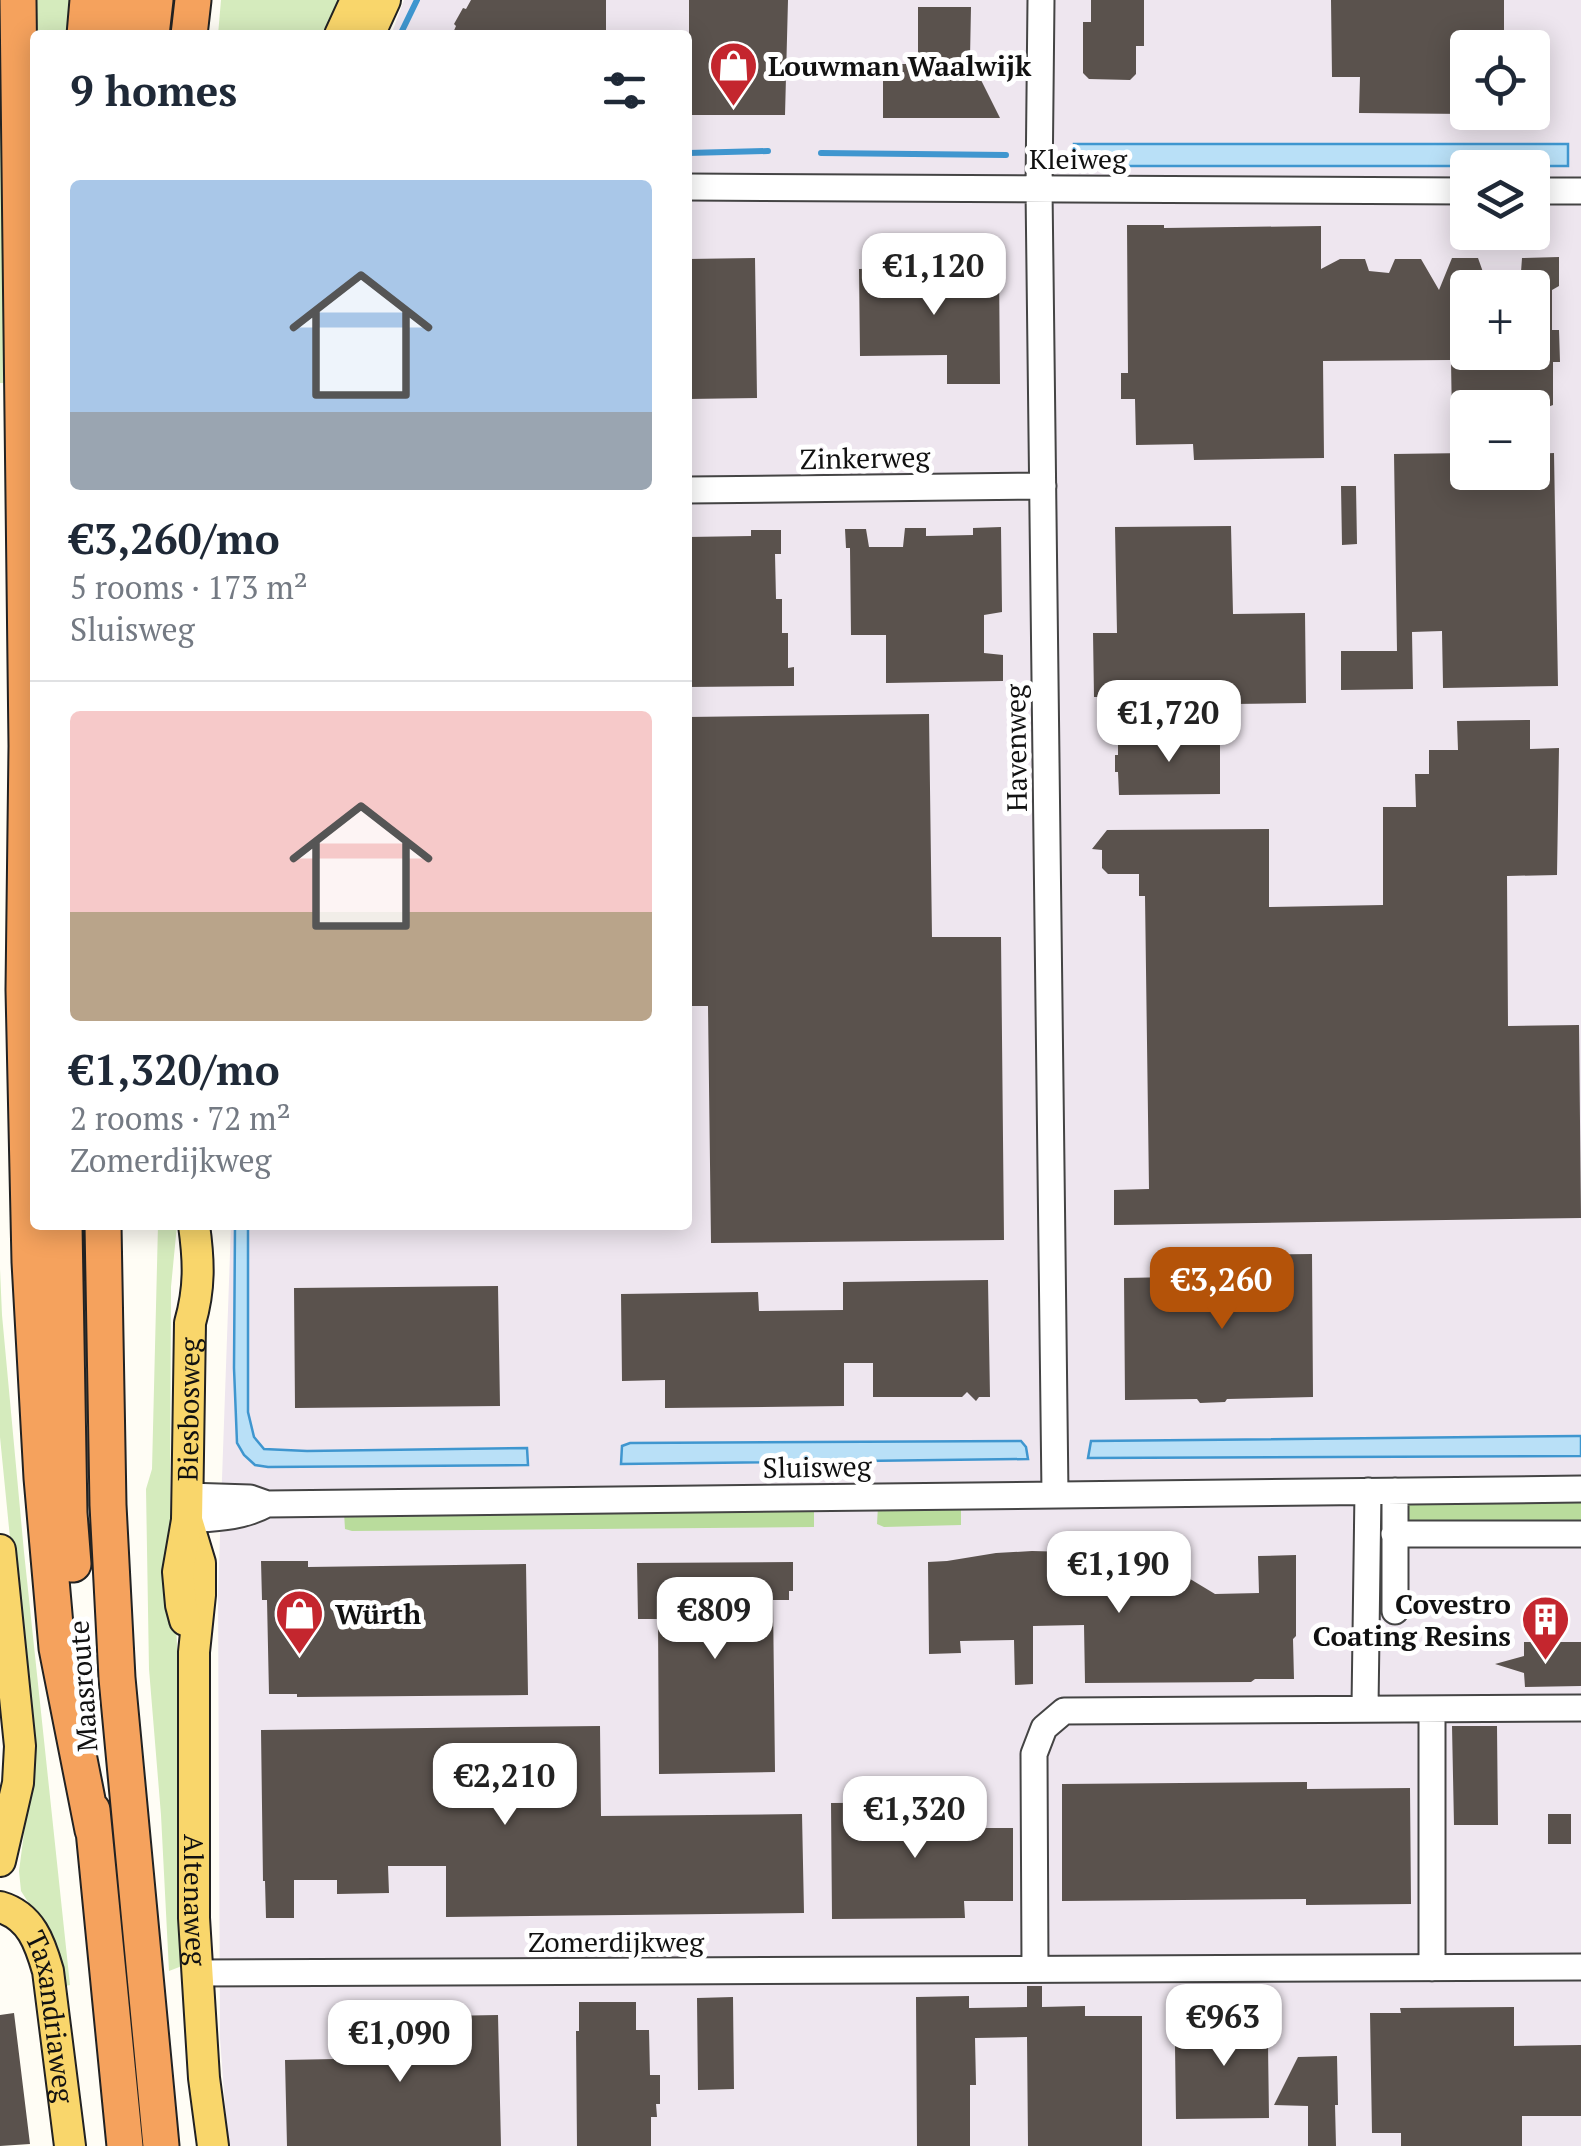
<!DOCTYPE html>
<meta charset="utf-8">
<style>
body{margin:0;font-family:"PT Serif",serif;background:#f6f6f7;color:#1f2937;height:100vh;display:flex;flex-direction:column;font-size:38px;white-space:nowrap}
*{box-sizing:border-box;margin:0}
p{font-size:32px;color:#747a83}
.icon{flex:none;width:55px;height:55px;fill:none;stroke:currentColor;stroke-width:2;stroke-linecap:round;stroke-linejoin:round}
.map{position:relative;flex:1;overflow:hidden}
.sheet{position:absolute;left:30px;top:30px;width:662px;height:1200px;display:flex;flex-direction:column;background:#fff;border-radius:10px;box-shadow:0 5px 25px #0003}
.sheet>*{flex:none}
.controls{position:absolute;left:1450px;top:30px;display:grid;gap:20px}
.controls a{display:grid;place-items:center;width:100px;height:100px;border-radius:10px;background:#fff;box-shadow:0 5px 25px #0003;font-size:50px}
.price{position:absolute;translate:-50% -85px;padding:0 22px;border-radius:20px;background:#fff;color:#222;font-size:32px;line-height:65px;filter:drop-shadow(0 2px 5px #0008)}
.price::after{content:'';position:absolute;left:50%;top:60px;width:30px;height:22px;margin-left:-15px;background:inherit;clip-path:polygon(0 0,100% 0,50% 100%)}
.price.current{background:#b45309;color:#fff}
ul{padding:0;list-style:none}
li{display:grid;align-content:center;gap:20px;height:530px;padding:0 40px}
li+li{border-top:2px solid #e0e1e3}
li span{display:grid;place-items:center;height:310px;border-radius:10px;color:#555}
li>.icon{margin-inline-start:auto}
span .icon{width:180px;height:180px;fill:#fffc;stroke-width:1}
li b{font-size:42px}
h2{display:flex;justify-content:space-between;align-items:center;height:120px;padding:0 40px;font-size:42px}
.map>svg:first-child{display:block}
</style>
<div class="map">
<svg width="1581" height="2146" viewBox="0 0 1581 2146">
<rect width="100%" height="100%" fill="#fffdf5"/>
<path fill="#eee6ef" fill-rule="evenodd" d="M404 0H1581V2146H228L220 2038 218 1592 231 1225H688V35H391ZM1468 48H1532V112H1468ZM1468 168H1532V232H1468ZM1468 288H1532V352H1468ZM1468 408H1532V472H1468Z"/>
<path fill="#d5ebbd" d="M0 0H72L69 35H35V384L0 383Z
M221 0H342L327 35H218Z
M158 1225H177L171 1287 170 1508 182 1742V1966L169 1971 161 1815 149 1669 146 1489 152 1469Z
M0 1269 2 1315 24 1552 70 1985 62 1987 51 1938 21 1891 19 1871 29 1795 30 1740 0 1437Z"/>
<path fill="#b9dc9c" d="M1581 1501V1526L1407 1524 1405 1507 1413 1502Z
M961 1505V1525L884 1527 877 1524 878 1506Z
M814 1507V1527L352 1531 345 1529 344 1512Z"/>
<path fill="#b9e0f7" stroke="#3f96cf" stroke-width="2.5" d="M1074 144H1568V166H1074Z
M235 1225H248V1412L254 1437 264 1449 307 1451 527 1448 528 1465 268 1467 255 1465 244 1455 237 1443 234 1368Z
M1577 1436H1581V1456L1088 1458 1091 1441Z
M1021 1441 1026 1447 1028 1459 621 1464 622 1446 630 1443Z"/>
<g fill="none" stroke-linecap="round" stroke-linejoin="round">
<path stroke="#3f96cf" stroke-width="6" d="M400 35 417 0
M688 153 768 151
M821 153 1006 155"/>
</g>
<path fill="#5a524d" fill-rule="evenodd" d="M471 0H606V35H452L456 26 454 24 463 8 466 9Z
M689 0H788L785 115H691V80H689Z
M1091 0H1144V46H1136V74L1130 80 1089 79 1083 73V22H1091Z
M1331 0H1504V48H1468V114L1359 113 1360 77H1332Z
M918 7H971L970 58 1000 118H883V64H918Z
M1127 225H1164V228L1321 226V269L1340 259H1365L1369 271 1389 273 1395 259H1421L1439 290 1452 258H1478L1483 272H1521L1522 258 1559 257V286L1552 290V330H1559L1560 362H1553V405L1532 413V408H1468V422H1452L1451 360 1323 361 1324 458 1194 460 1193 444 1136 445 1135 399H1121V373H1128ZM1468 288H1532V352H1468Z
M755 258 757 398 688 399V259Z
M947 266 999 267 1000 384H947V355L860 356 859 269Z
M1468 453V472H1532V454L1554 453 1558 686 1443 688 1442 631 1412 632 1413 689 1341 690V651H1397L1394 454Z
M1341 486H1356L1357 544 1342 545Z
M1231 526 1233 614 1305 613 1306 703 1233 704V687L1118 688V697H1094L1093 633H1117L1115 527Z
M1001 527 1002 612 984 615V653L1003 655V681L886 683V635H851L850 548H846L845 529H866L869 547H903L905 528H926V536L973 535V528Z
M751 530H781V554H775L776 599H782V633H788V668L794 667V686L688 687V537L751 536Z
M929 714 932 937H1001L1004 1240 711 1243 708 1006H688V717Z
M1530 720V749L1559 748 1557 875 1507 876 1508 1026 1579 1025 1581 1218 1114 1225V1190L1149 1189 1145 896H1139V874H1108L1102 868V850L1092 849 1107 830 1269 829V907L1383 905V807H1416L1415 774H1429V750H1458L1457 721Z
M1220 736V794L1119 795 1118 772H1115V755H1118V737Z
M1312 1254 1313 1397 1227 1399 1225 1402 1200 1403 1197 1399 1125 1400 1124 1278 1224 1276V1255Z
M988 1280 990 1397H979L976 1401 967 1392 962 1397H873V1363H844V1406L665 1408V1380L622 1381 621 1294 758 1292 759 1311 843 1310V1282Z
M498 1286 500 1406 295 1408 294 1288Z
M1032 1551 1109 1553 1162 1562 1215 1594 1259 1593 1258 1556 1296 1555V1636L1293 1639 1294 1679H1255L1251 1682 1085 1683 1084 1625 1033 1626V1684L1015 1685 1014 1640 960 1641 961 1653 929 1654 928 1562 947 1561 996 1553Z
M261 1561H308V1567L526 1564 528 1695 297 1697V1694H269L267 1600H262Z
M793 1562V1591H789V1600H773L775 1772 659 1774 658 1619H638L637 1563Z
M1524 1642H1581V1686L1525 1687 1524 1673 1495 1664 1524 1656Z
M600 1726 601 1816 802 1814 804 1913 446 1917V1866H388L389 1893 337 1894V1880H294V1918H266L265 1881H263L261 1730Z
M1452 1726H1497L1498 1825H1454Z
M1307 1782V1789L1410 1788 1411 1904 1306 1905V1899L1062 1901V1784Z
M968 1802V1828H1013V1901H964L965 1918 832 1919 831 1803Z
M1548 1814H1571V1844H1548Z
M1027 1986H1042V2007L1085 2006V2016H1142V2146H1028L1027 2037 975 2038 976 2085H970V2146H917L916 1997 969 1996V2008L1027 2007Z
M1211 1995H1268V2014H1230V2045H1268L1269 2118 1176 2119 1175 2046H1212Z
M733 1997 734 2089 698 2090 697 1998Z
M579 2002H636V2030H649L650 2075H660V2104H656L657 2117H651V2146H577L576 2031H579Z
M1514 2007V2046L1581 2045V2116H1522V2146H1401V2133H1372L1370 2013H1401L1400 2008Z
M14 2013 30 2144 0 2146V2015Z
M498 2015 501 2146H287L285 2060 335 2059 334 2018Z
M1337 2056 1338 2105H1335L1336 2146H1308V2106L1274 2105 1298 2057Z"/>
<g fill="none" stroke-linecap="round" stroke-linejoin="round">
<defs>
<path id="minor" d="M1041 0 1039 189 1055 1494
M688 187 1468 191
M1532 191H1581
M688 490 1043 486
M1395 1491V1611
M187 1496 250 1498 267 1504 1581 1489
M187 1520C216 1518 241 1518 267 1504
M1394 1534H1581
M1365 1707 1368 1491
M1432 1709V1968
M1035 1968 1034 1754 1044 1728 1064 1711C1236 1709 1409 1710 1581 1708
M196 1973 1581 1967"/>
<g id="major">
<path d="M340 35 356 0"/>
<path d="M369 35 385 0"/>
<path id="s1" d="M187 1520 200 1563V1595L194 1652V1918L204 2078 213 2146"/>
<path d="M0 1550 20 1746 18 1783 0 1861"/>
<path id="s2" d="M185 1620 181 1605 178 1572 187 1520 190 1323C200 1288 199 1261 194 1225"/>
<path id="s3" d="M0 1907C31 1916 40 1943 48 1971L70 2146"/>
</g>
<path id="highway" d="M18 0 27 746 24 990 30 1262 42 1478 57 1648 93 1830
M85 35 88 0
M116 35 120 0
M151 35 155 0
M189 35 193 0
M64 1225 69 1513 73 1564
M103 1225 108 1505 117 1678 161 2146
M92 1810 125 2146"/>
</defs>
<use href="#minor" stroke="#444" stroke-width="29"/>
<use href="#major" stroke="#222" stroke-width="34"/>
<use href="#highway" stroke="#222" stroke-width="39"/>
<use href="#minor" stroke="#fff" stroke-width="25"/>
<use href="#major" stroke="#f9d66b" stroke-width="30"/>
<use href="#highway" stroke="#f5a25d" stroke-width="35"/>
</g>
<defs>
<symbol id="shop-pin" viewBox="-11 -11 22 30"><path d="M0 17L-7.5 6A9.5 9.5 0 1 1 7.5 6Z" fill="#c4262e" stroke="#fff"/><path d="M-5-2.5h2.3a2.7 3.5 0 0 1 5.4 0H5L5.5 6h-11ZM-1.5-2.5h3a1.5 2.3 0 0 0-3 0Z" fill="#fff"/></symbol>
<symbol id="building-pin" viewBox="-11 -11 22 30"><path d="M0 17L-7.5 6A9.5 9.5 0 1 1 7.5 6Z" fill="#c4262e" stroke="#fff"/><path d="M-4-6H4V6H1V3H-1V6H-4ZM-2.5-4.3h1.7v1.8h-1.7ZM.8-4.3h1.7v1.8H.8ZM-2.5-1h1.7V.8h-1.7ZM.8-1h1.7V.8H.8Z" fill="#fff"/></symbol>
</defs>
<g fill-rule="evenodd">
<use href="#shop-pin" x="706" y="38" width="55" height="75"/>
<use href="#shop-pin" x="272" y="1586" width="55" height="75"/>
<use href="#building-pin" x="1518" y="1592" width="55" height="75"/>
</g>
<g text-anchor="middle" stroke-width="10" stroke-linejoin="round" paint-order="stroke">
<g font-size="28" font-weight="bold" fill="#111" stroke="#fff" text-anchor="start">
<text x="768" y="76">Louwman Waalwijk</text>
<text x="1511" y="1614" text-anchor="end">Covestro<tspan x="1511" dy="32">Coating Resins</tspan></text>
<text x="335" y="1624">Würth</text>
</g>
<g font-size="28" fill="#111" stroke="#fff">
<text x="1078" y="169">Kleiweg</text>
<text transform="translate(865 458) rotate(-1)" y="10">Zinkerweg</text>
<text transform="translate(1016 748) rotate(-91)" y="10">Havenweg</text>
<text dy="10" stroke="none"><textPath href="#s2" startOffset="212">Biesbosweg</textPath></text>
<text transform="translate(817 1467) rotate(-1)" y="10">Sluisweg</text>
<text transform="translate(83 1686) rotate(-94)" y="10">Maasroute</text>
<text dy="10" stroke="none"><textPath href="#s1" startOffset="382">Altenaweg</textPath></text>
<text x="616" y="1952">Zomerdijkweg</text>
<text dy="10" stroke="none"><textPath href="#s3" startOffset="130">Taxandriaweg</textPath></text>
</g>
</g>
</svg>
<div class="controls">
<a><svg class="icon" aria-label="locate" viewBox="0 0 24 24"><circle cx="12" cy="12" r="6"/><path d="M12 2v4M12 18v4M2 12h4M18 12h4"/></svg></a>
<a><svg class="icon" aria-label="layers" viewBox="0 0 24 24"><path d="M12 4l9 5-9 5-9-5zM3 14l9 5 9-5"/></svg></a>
<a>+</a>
<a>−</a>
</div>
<b class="price" style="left:934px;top:318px">€1,120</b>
<b class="price" style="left:1169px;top:765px">€1,720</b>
<b class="price current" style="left:1222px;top:1332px">€3,260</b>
<b class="price" style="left:1119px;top:1616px">€1,190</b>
<b class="price" style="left:715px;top:1662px">€809</b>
<b class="price" style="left:505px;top:1828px">€2,210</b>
<b class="price" style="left:915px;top:1861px">€1,320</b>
<b class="price" style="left:1224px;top:2069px">€963</b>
<b class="price" style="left:400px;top:2085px">€1,090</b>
<section class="sheet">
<h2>9 homes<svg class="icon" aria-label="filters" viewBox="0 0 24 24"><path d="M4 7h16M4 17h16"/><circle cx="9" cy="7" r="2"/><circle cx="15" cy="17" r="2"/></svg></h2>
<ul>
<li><span style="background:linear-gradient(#a9c7e8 75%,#9aa5b1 0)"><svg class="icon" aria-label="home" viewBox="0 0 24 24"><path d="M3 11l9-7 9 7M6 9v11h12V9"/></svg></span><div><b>€3,260/mo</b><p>5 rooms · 173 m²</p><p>Sluisweg</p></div></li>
<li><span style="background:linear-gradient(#f6c9c9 65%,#b9a48a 0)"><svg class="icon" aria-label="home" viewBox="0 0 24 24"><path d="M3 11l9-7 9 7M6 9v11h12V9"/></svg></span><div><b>€1,320/mo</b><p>2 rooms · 72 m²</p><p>Zomerdijkweg</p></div></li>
</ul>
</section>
</div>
